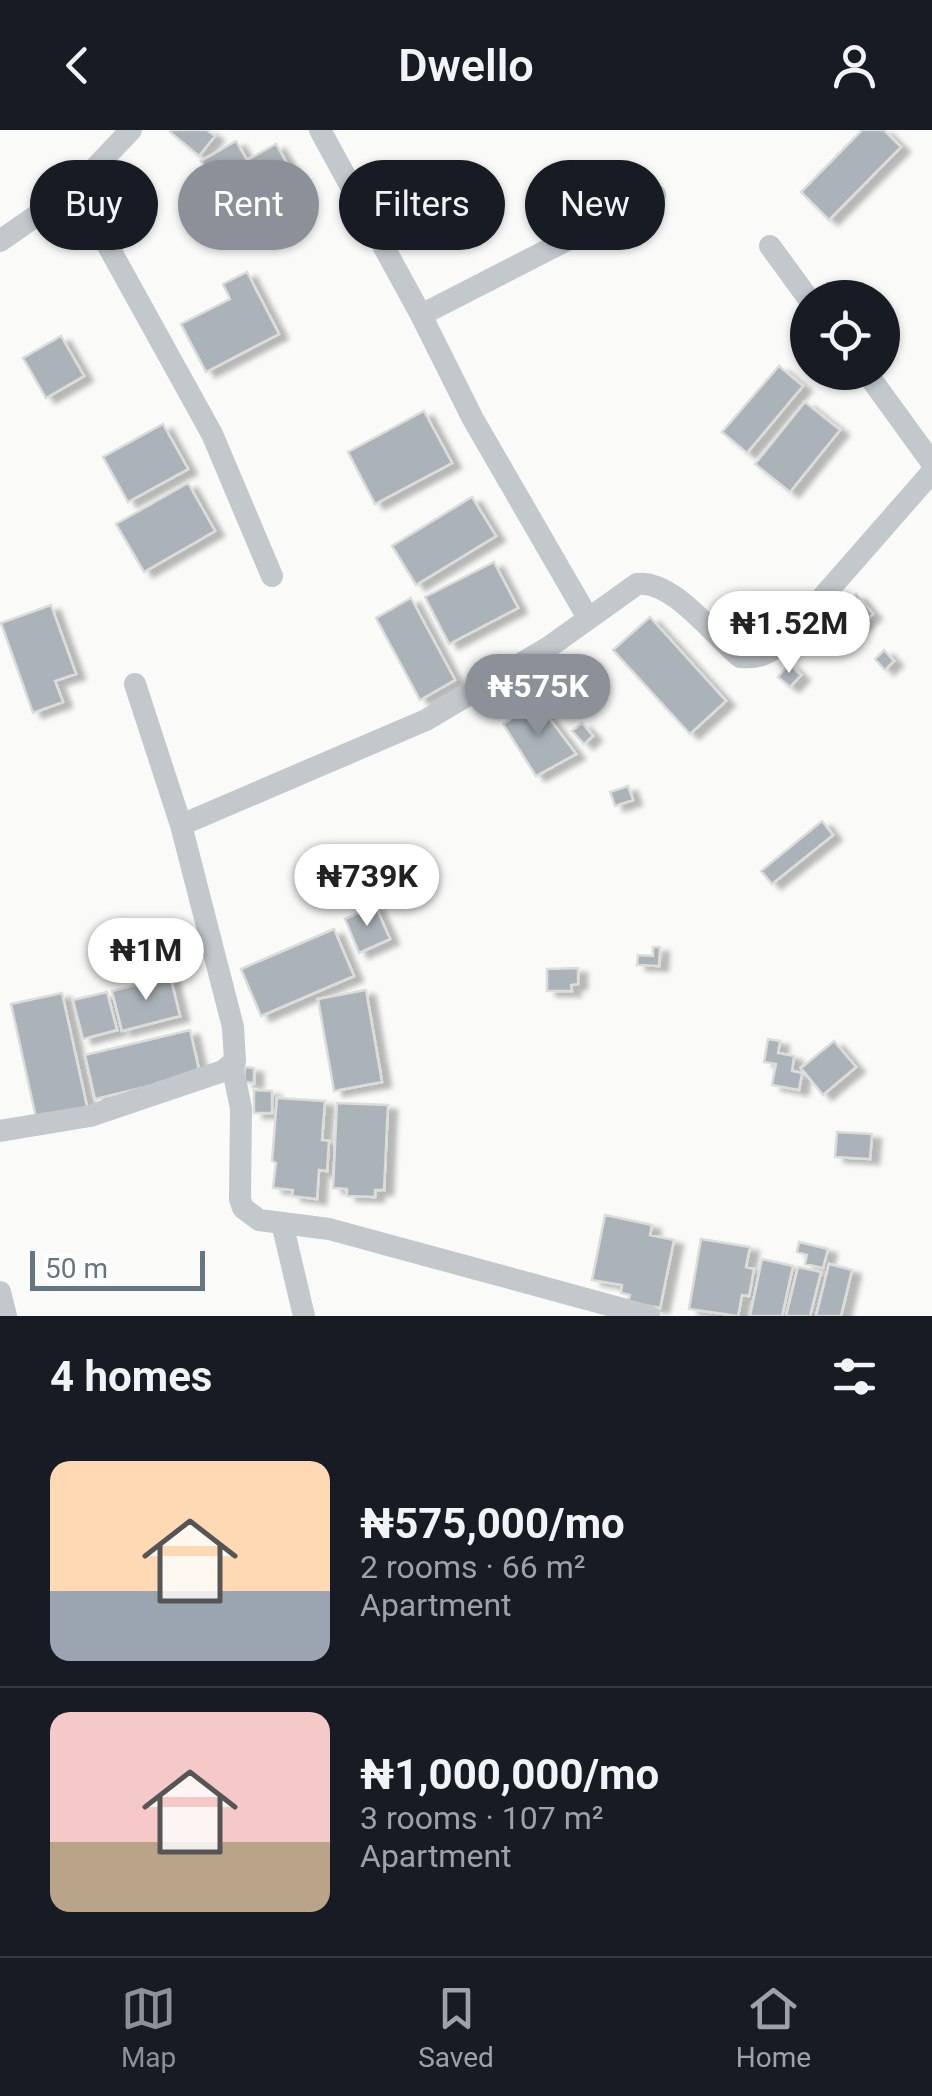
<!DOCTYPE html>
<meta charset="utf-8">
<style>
body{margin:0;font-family:Roboto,sans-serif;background:#20242c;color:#f1f3f6;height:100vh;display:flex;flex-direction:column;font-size:38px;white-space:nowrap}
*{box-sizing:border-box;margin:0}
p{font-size:32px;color:#9ea1a6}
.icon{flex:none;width:55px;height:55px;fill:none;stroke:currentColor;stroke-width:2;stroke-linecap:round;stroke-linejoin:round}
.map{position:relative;height:1186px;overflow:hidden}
.sheet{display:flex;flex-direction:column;background:#171b24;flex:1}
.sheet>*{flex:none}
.hud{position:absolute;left:30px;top:30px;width:872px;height:90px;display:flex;gap:20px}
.controls{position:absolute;left:790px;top:150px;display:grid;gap:20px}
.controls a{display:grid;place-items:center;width:110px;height:110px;border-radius:50%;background:#171b24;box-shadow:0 2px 8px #0004;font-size:50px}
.scale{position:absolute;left:30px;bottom:25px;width:175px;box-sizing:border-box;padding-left:10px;border:5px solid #657683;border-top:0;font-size:28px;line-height:35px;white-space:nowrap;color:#657683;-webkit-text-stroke:8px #fff;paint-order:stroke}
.price{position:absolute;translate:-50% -85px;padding:0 22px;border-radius:35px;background:#fff;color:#222;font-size:32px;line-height:65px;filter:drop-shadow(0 2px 5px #0008)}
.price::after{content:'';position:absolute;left:50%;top:60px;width:30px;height:22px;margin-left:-15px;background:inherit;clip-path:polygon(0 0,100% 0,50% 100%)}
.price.on{background:#8c9099;color:#fff}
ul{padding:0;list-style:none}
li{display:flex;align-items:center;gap:30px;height:250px;padding:0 50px}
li+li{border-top:2px solid #363941}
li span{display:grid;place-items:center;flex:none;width:280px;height:200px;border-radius:20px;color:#555}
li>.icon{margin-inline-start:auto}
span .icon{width:120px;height:120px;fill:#fffc;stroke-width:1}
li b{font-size:42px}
h2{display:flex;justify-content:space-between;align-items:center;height:120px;padding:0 50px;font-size:42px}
.tag{padding:0 35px;border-radius:45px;background:#171b24;box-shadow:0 2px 8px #0004;font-size:35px;line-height:90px}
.tag.on{background:#8c9099;color:#fff}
header{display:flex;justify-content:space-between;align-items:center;height:130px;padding:0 50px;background:#171b24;font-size:45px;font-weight:600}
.tabs{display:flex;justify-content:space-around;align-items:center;height:140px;border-top:2px solid #363941;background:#171b24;font-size:28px;color:#9ea1a6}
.tabs a{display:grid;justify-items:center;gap:5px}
.tabs .on{color:#8c9099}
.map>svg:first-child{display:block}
</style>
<header><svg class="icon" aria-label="back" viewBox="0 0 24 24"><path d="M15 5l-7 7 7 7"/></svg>Dwello<svg class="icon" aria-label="person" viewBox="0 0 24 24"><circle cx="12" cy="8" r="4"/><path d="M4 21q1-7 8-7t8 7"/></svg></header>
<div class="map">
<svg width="932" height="1186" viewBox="0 0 932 1186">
<defs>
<filter id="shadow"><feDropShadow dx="9" dy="5" stdDeviation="2.5" flood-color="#0004"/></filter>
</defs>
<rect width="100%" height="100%" fill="#fafaf8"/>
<path fill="#aab3b9" stroke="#dcdcda" stroke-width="2.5" filter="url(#shadow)" d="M172 0H207L215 6 199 26 170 2Z
M862 0H884L901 17 829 90 801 62Z
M236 11 247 30 276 14 298 53 234 90 201 31Z
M247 142 279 204 206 242 181 194 230 169 223 154Z
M61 206 84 246 46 268 23 228Z
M779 236 803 256 747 323 722 302Z
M805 272 840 300 790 362 755 334Z
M424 281 452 333 375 374 348 322Z
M163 294 188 339 128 372 103 327Z
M188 353 215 401 144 442 116 394Z
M472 367 496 406 416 455 392 416Z
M494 432 518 478 449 514 425 467Z
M856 464 873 484 840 514 823 495Z
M411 468 455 550 420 570 376 488Z
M51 475 76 544 55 551 63 572 33 583 1 493Z
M650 487 726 571 690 604 613 520Z
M884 520 894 531 885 540 875 529Z
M789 534 801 545 790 557 778 547Z
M537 572 576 624 536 646 503 594Z
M582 593 593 606 584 614 572 601Z
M628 656 633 670 615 676 610 662Z
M822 691 833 705 772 754 761 741Z
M375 775 390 809 359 823 345 789Z
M334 799 354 846 261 886 241 839Z
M653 817H660L659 836 637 835 638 825 653 826Z
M578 838V854L571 855 572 861H547V839Z
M170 846 180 886 122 901 112 861Z
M366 860 382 952 334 961 318 869Z
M107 862 117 900 83 909 73 870Z
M62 863 88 981 37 992 11 874Z
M190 900 200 944 95 969 85 925Z
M768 909 780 911 778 923 794 926 792 941 802 943 799 960 772 955 776 934 764 932Z
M834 911 856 937 823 965 801 938Z
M245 937 254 938V953L244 952Z
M254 960 272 961V983H254Z
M277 968 325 971 322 1010 329 1011 327 1041 319 1040 317 1069 292 1066 293 1060 273 1058 276 1033 272 1031Z
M337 973 388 975 384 1060H375V1067L347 1066V1059L333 1058Z
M837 1002 872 1004 870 1029 835 1027Z
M605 1085 652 1095 650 1105 674 1110 660 1178 628 1172 630 1165 621 1163 622 1155 592 1150Z
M701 1109 750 1117 746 1137 754 1139 749 1166 742 1165 738 1186 689 1179Z
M799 1112 828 1119 823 1138 805 1134 807 1125 797 1122Z
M762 1129 793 1136 782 1186H750Z
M829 1134 852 1140 841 1186H816Z
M798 1137 821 1142 810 1186H786Z"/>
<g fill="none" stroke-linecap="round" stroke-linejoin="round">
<path stroke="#c3c8cc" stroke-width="22" d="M320 0 421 185 473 289 588 488
M76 58 212 304 272 446
M0 111 76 58 131 0
M770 116 808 168
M421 185 655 65
M866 242 932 333
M181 695 426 590 549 517 637 454C672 449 713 505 740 527 760 529 770 523 785 510L932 342
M232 935 241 978 240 1069 243 1078 259 1090 329 1099 649 1186
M0 1001 90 986 223 941 235 931 233 897 181 695 135 554
M282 1093 304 1186
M0 1162 6 1186"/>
</g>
</svg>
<div class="controls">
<a><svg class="icon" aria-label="locate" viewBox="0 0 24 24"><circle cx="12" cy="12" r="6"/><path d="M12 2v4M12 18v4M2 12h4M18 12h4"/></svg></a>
</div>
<div class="scale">50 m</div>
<b class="price" style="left:789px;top:546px">₦1.52M</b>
<b class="price on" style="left:538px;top:609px">₦575K</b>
<b class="price" style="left:367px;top:799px">₦739K</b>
<b class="price" style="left:146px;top:873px">₦1M</b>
<div class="hud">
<a class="tag">Buy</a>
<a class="tag on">Rent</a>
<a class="tag">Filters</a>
<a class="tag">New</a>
</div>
</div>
<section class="sheet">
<h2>4 homes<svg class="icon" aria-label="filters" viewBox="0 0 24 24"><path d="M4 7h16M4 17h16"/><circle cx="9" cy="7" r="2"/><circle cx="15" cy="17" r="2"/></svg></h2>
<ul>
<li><span style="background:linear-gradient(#ffd9b3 65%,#9aa5b1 0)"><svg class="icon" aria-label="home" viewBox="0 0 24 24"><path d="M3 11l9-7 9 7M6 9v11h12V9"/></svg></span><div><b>₦575,000/mo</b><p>2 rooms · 66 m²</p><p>Apartment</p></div></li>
<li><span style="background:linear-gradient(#f6c9c9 65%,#b9a48a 0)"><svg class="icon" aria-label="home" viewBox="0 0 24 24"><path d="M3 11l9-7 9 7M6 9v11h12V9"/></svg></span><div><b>₦1,000,000/mo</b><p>3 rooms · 107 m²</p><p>Apartment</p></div></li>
</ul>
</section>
<nav class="tabs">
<a class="on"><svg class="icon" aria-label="map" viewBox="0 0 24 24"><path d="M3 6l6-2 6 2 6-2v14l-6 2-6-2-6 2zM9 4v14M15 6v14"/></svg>Map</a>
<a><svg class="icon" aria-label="saved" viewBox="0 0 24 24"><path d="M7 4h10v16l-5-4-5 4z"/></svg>Saved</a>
<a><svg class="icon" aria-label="home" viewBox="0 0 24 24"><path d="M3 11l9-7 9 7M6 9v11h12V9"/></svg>Home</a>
</nav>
